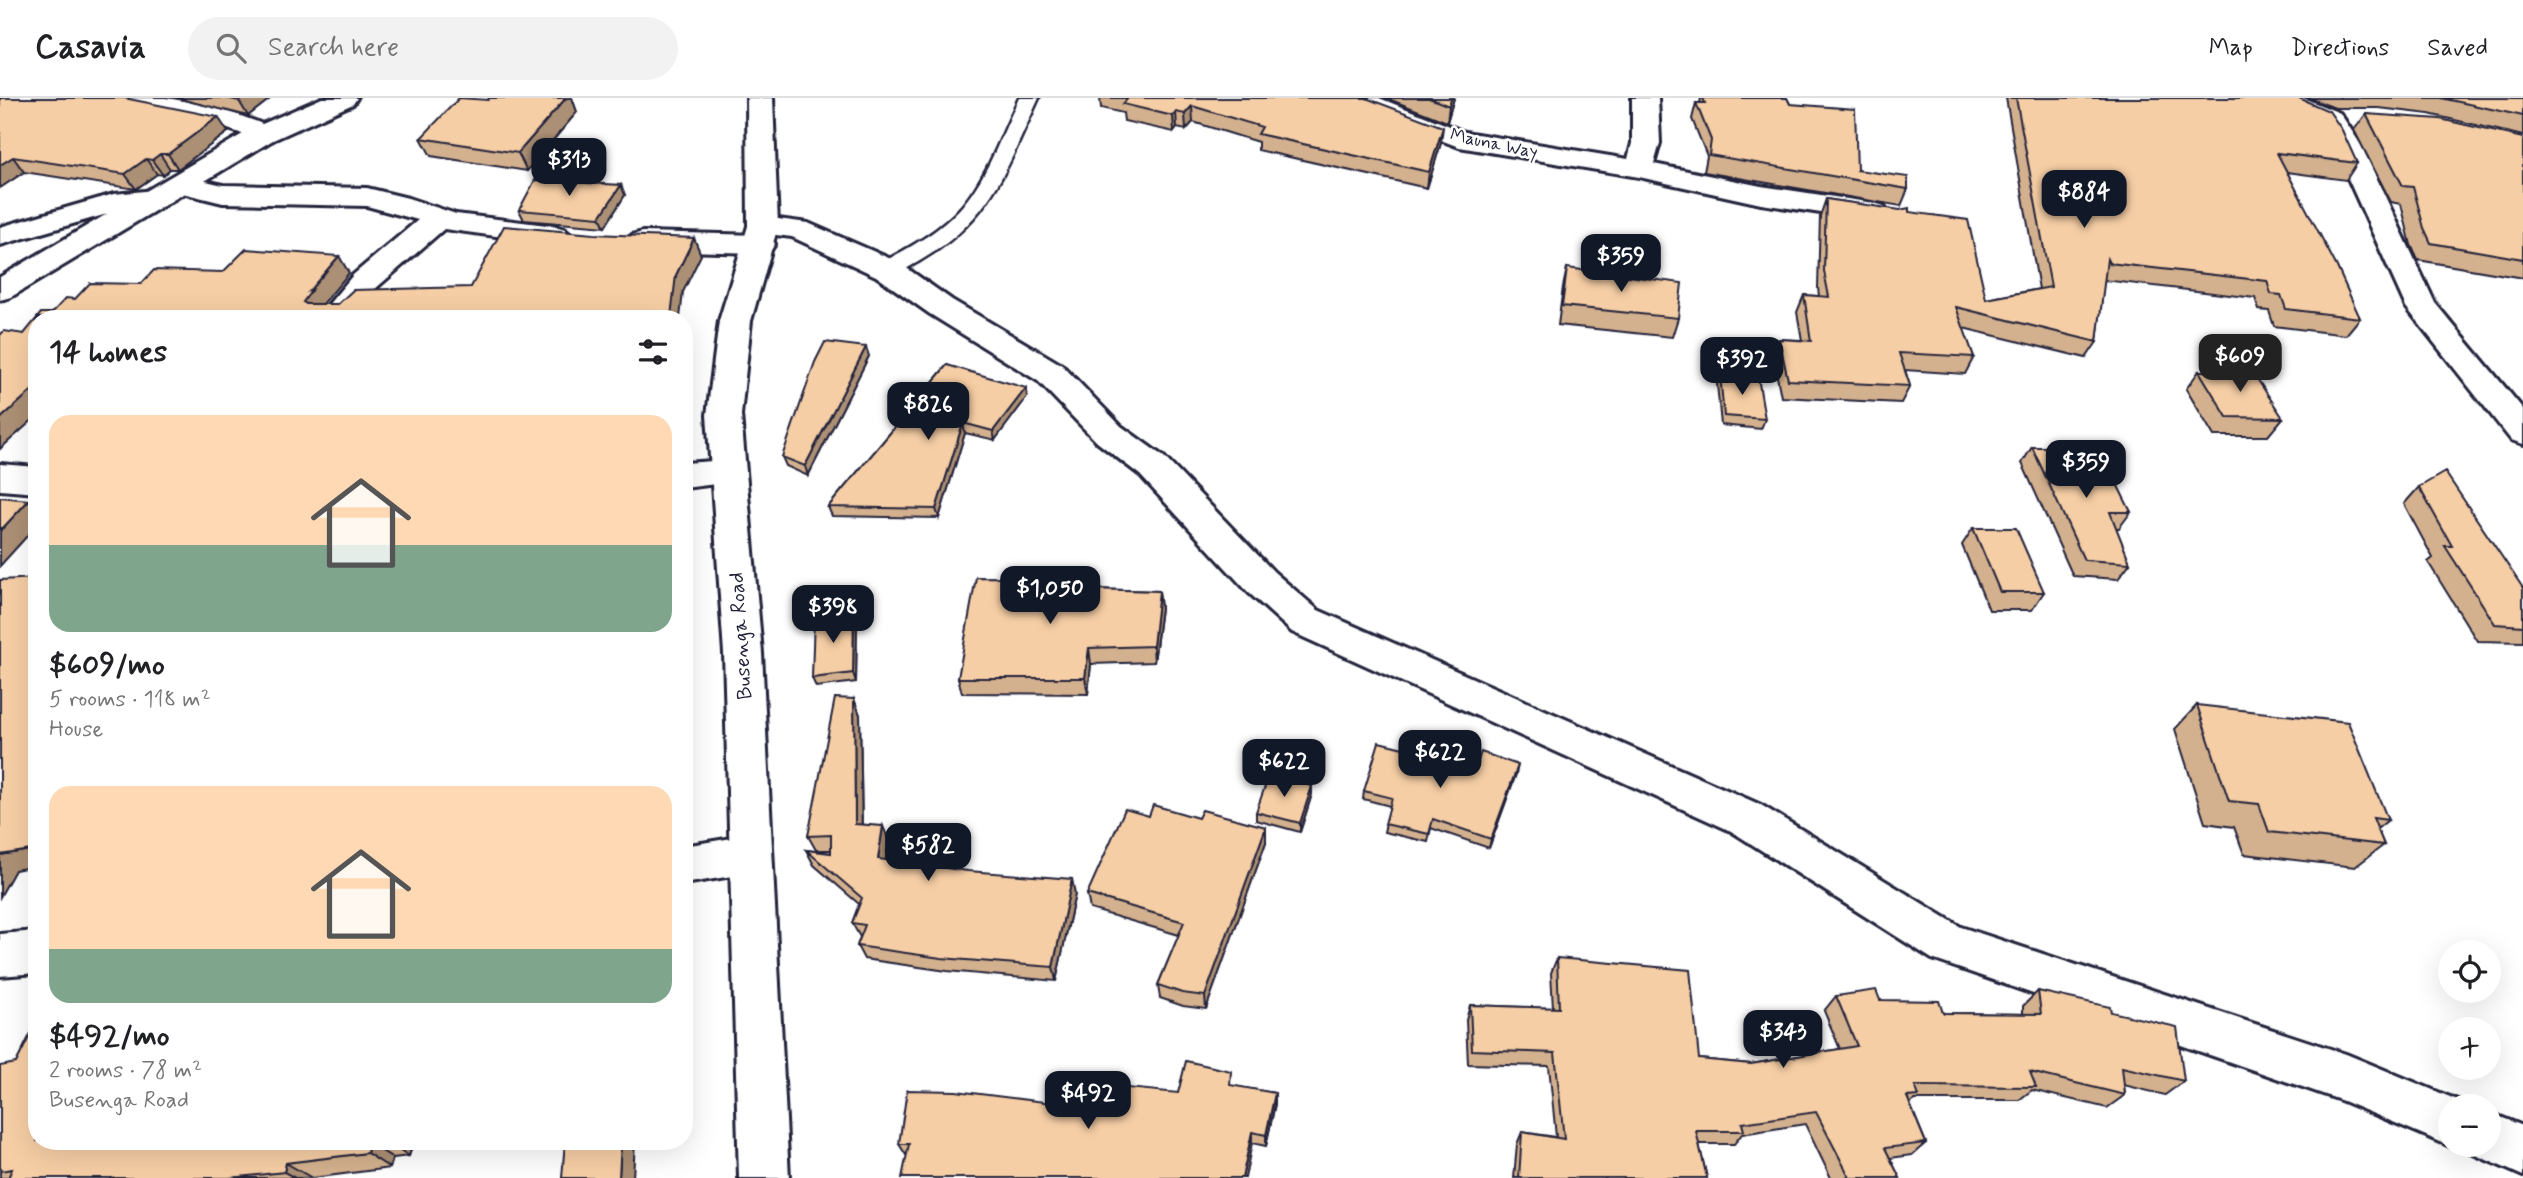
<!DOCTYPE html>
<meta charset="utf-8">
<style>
body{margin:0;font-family:Mynerve,sans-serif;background:#f2f2f2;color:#202124;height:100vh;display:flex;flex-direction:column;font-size:26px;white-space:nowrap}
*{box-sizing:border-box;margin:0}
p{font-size:23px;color:#757577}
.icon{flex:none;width:38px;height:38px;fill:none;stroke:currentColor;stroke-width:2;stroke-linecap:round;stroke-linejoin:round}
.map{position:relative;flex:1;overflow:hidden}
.sheet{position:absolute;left:28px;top:212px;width:665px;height:840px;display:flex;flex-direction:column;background:#fff;border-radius:28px;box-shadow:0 7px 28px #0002}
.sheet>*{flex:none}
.fabs{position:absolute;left:2438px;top:842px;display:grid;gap:14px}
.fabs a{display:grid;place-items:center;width:63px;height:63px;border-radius:50%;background:#fff;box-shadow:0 7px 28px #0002;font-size:35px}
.price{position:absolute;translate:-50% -60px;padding:0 16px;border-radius:14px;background:#111827;color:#fff;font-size:23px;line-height:46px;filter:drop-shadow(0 2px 4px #0008)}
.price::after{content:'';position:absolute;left:50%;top:42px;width:21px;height:16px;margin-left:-10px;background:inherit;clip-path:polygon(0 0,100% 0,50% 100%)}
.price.current{background:#222;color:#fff}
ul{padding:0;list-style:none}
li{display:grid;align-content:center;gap:14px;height:371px;padding:0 21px}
li span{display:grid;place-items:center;height:217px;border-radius:21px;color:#555}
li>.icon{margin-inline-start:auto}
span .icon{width:126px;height:126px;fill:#fffc;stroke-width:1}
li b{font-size:30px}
h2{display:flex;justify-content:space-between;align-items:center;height:84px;padding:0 21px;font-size:30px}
header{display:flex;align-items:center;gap:42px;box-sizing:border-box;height:98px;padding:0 35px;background:#fff;border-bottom:2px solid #e0e0e0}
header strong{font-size:33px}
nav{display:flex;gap:38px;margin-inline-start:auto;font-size:24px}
.search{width:490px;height:63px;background:#f2f2f2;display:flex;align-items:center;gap:18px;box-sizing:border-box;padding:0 24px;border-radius:38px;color:#757577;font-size:26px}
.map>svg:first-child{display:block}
</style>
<header>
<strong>Casavia</strong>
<div class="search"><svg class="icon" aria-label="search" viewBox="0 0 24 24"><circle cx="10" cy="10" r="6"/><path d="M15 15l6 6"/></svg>Search here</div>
<nav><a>Map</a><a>Directions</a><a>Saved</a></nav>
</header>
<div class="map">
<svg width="2523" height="1080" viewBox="0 0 2523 1080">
<rect width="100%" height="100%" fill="#fff"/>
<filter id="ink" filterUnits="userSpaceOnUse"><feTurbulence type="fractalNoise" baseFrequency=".0143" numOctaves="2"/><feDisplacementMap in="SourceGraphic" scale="14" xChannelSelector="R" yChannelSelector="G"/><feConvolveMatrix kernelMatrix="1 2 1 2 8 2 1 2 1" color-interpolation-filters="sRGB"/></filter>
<g filter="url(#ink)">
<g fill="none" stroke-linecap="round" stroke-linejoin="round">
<defs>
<path id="lane" d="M1019 0H1039C1005 73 992 121 918 164 905 171 894 180 879 176L875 171 879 166C909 150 941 133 963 107 989 76 1002 35 1019 0Z"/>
<path id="street" d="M100 0C121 0 143 0 165 0 185 2 267 21 277 36L273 42C258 46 251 39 237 34 194 18 147 17 104 6Z
M1342 0H1379L1465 34 1628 61 1632 45V0H1658L1660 45 1654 66 1761 88 1874 105 1884 108 1889 114 1884 120 1874 123 1761 106 1639 79 1459 49 1346 6Z
M2267 0H2303L2340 15 2361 47 2435 205 2523 311V346L2511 342 2406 209 2333 47 2320 27 2271 6Z
M180 77 223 87 367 90 408 100 456 116 555 128 565 131 570 137 565 143 555 146 444 131 375 191 349 220H317L353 177 418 122 367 108 223 105 170 92 166 86 170 80Z
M155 92 165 95 169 101 165 107 114 114 0 147V129L114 96Z
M763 119 808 125 898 164 952 202 1062 267 1121 328 1164 359 1274 474 1318 512 1761 707 1961 829 2346 956 2467 1006 2468 1008H2450V1046H2452L2450 1048 2343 1003 1932 861 1731 733 1292 534 1248 494 1140 377 1097 344 1038 283 930 216 876 178 792 139 753 134 748 128 753 122Z
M643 134 760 137 771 140 775 146 771 152 760 155 643 152 632 149 628 143 632 137Z
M728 362 740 365 745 374 740 383 684 390V365Z
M0 366 37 369V395L0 392Z
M750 737 765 742 772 756 765 770 750 775 684 786V748Z
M37 833V875L0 878V836Z
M2488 1014 2523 1028V1078L2471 1055 2467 1046H2488Z"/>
<path id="secondary" d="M322 0H357L353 6 273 42 11 199 0 202V179L253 30Z
M747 0H773L778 128 751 223 741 317 762 555 789 1080H739L724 555 707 317 719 223 748 128Z"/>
</defs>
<use href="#lane" stroke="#22223b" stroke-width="5"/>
<use href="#street" stroke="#22223b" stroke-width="6"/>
<use href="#secondary" stroke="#22223b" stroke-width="6"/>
<use href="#lane" fill="#fff" fill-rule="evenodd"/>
<use href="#street" fill="#fff" fill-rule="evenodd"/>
<use href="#secondary" fill="#fff" fill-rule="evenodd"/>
</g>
<path fill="#d4b18e" stroke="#22223b" stroke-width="2" d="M0 0 228 34 178 71H170L163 77 157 76 136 91 24 74 0 90Z
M176 0H271L248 18Z
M489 0H572L577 14 527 73 431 58 421 40 488 2Z
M1100 0H1366L1441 45 1427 90 1258 52V44L1193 24 1186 32 1177 30 1174 34 1124 23 1123 15 1101 10Z
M1386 0H1454L1447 24Z
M1701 0H1787L1790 6 1857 72 1908 91 1901 108 1704 74 1707 58 1692 21 1696 5H1700Z
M2006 0H2299L2357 65 2346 82 2287 74 2360 220 2346 237 2274 228 2269 213 2259 212 2255 200 2104 182 2097 244 2086 260 1963 230 1974 259 1965 276 1905 272 1910 288 1901 305 1781 299 1773 258 1779 241 1802 242 1797 214 1804 197 1819 198 1818 190 1820 118 1826 101 1909 114 1986 201 2039 191Z
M2309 0H2523V38L2429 16 2379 10H2335Z
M2366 16 2523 40V180L2418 162 2411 147 2401 106 2391 104 2354 32Z
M621 87 625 97 605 129 524 122 519 112Z
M1567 170 1678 220 1672 239 1558 227 1563 189Z
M869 258 808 378 786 368 782 359Z
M947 267 1027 299 995 342 965 335 939 420 832 418 828 409Z
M2199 273 2283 320 2268 338H2214L2186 291Z
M1720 277 1765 321 1761 331 1721 327 1717 286Z
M2032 349 2103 368 2131 414 2119 430H2116L2130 465 2118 481 2073 478 2022 365Z
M2419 389 2523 490V544L2477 543 2428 464 2433 460 2404 406Z
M1973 430 2044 494 2032 512H1989L1962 447Z
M1092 491 1159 493 1161 510 1154 564 1091 566 1088 596 962 595 958 580Z
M854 514 857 523 856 584 816 589 812 580Z
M854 601 860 617 862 727 889 743 886 763 1075 796 1056 883 947 873 864 861 857 848 860 839 852 825 859 806 814 767 806 752 831 755V752H816L808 738Z
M2197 607 2388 722 2377 731 2384 747 2355 769 2244 756 2234 729 2205 725 2175 631Z
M1476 668 1516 676 1489 750 1431 730 1428 744 1384 734 1390 708 1363 701 1364 693Z
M1312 688V696L1300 734 1256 722V714Z
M1149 718 1266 744 1206 911 1183 908 1160 900 1158 887 1179 837 1090 811 1087 796Z
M1557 860 1699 961 1751 966 1840 951 1824 913 1836 898 1880 902 1943 915 2023 916V908L2038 893 2111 914 2184 983 2165 997 2124 987 2125 997 2107 1010 2032 992 2019 1002H1915L1910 1006 1926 1045 1912 1057 1890 1060 1900 1080H1831L1805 1026 1742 1036 1734 1046H1699L1707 1080H1514L1517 1046 1522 1034 1556 1039 1549 968 1468 966 1466 922 1470 907 1553 910 1551 875Z
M0 968 37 1043H419L418 1047 412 1048 409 1058 393 1060 390 1070 312 1080H0Z
M1232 988 1275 995V1006L1266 1048 1252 1045 907 1057H906L899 1046 1052 1005 1178 995Z"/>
<path fill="#ac9074" stroke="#22223b" stroke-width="2" d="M243 0H271L248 18 239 3Z
M566 0H572L577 14 527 73 518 55Z
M1451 0H1454L1447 24 1449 8Z
M1192 8 1193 24 1186 32 1185 16Z
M1176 14 1177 30 1174 34 1173 18Z
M218 19 228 34 178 71 168 56Z
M1443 29 1441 45 1427 90 1429 74Z
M160 56 170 71 163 77 152 62Z
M13 59 24 74 0 90V67Z
M146 61 157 76 136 91 125 76Z
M621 87 625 97 605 129 600 119Z
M694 140 701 157 683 194 680 220H668L676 177Z
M339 158 349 175 322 207 314 220 303 204 309 193Z
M866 249 869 258 808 378 805 368Z
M37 288V318L0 351V321Z
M1026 290 1027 299 995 342 993 333Z
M963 325 965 335 939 420 936 411Z
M29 402 37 410V427L0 468V433Z
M1159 493 1161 510 1154 564 1153 548Z
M854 514 857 523 856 584 853 575Z
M1089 550 1091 566 1088 596 1085 580Z
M854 601 860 617 862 741 855 726Z
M1518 667 1516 676 1489 750 1491 741Z
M1312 688V696L1300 734V725Z
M883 728 889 743 884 776 878 761Z
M1266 729V744L1206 911 1205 898Z
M37 751V768L15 772 0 799V757Z
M1072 781 1075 796 1056 883 1053 869Z
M1275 995V1006L1266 1048V1037Z
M1252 1034V1045L1245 1080H1242Z
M386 1043H419L418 1047 412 1048 409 1058Z
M621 1043H635L633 1080H619Z
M369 1045 393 1060 390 1070 367 1055Z
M286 1065 312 1080H295L284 1074Z"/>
<path fill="#f6cea5" stroke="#22223b" stroke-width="2" d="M0 0H124L218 19 168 56H160L152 62 146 61 125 76 13 59 0 67Z
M226 0H243L239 3Z
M459 0 488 2 489 0H566L518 55 421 40Z
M1128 0H1366L1443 29 1429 74 1258 36 1262 29 1192 8 1185 16 1176 14 1173 18 1123 6Z
M1429 0H1451L1449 8Z
M1703 0H1787L1790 6 1855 11 1857 72 1908 79V91L1709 57 1711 42 1696 5H1705Z
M2016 0H2299L2329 13 2342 32 2357 65 2277 55 2337 169 2360 220 2286 211 2281 197 2271 196 2267 183 2109 165 2107 161 2097 244 1956 209 1974 259 1899 255 1910 288 1788 282 1779 241 1811 243 1804 197 1829 199 1824 173 1826 101 1900 112 1909 110V114L1968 122 1986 201 2051 189Z
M2441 0H2523V18Z
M2366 16 2440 21 2523 40V161L2431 145 2424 130 2413 89 2403 88Z
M535 82 621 87 600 119 519 112Z
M504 128 594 136 694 140 676 177 671 218H668V220H37V288L0 321V237L4 233 24 236 41 215H52L66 200 75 201 90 185 141 186 154 172 223 174 246 151 339 158 309 193 312 192 303 204 306 206H338L353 192 471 189Z
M1567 170 1682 185 1678 220 1562 208Z
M825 244 866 249 805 368 782 359 815 264Z
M947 267 1026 290 993 333 963 325 936 411 828 409Z
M2199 273H2252L2283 320 2227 319Z
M1720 277 1758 279 1765 321 1724 318Z
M2032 349H2094L2103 368H2108L2131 414H2110L2130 465 2084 462Z
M2445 374 2523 490V528L2495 526 2445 448H2452L2419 389Z
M0 399 29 402 0 433Z
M1973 430H2016L2044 494H2000Z
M976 479 1090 480 1088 491 1159 493 1153 548 1089 550 1085 580H958Z
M37 480V751L0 757V482Z
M854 514 853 575 812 580 814 518Z
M835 600 854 601 855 726 883 728 878 761 968 773 1072 781 1053 869 941 860 857 848 865 827 852 825 862 800 806 752 831 755V737L808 738Z
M2197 607 2348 624 2388 722 2373 720 2384 747 2269 734 2259 706 2229 703Z
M1379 644 1476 668 1481 654 1518 667 1491 741 1433 721 1429 736 1385 726 1392 700 1364 693Z
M1269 677 1312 688 1300 725 1256 714Z
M1153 707 1198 720 1202 712 1266 729 1205 898 1182 895 1158 887 1184 824 1087 796 1125 711 1149 718Z
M1557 860 1690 872 1699 961 1751 966 1857 948 1836 898 1876 892 1880 902 1939 903 1943 915 2041 916 2038 893 2110 909 2111 914 2177 929 2184 983 2122 969 2125 997 2030 974 2036 989 1915 988 1919 998 1907 999 1926 1045 1885 1050 1900 1080H1850L1816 1014 1742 1025 1744 1033H1696L1707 1080H1519L1522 1034 1564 1041 1555 955 1472 952 1470 907 1559 910Z
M37 923V1043H386L369 1045 367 1055 286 1065 284 1074 229 1080H8L12 1071 0 1073V968L16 965Z
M1186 963 1231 973 1230 987 1275 995 1266 1037 1252 1034 1242 1080H902L909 1046H899L907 992 956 993 1052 1005 1056 983 1178 995Z
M565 1043H621L619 1080H562Z"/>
</g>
<g text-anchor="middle" stroke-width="5" stroke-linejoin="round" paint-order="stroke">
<g font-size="18" fill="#22223b" stroke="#fff">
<text transform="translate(1494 45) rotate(12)" y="6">Mauna Way</text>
</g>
<g font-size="21" fill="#22223b" stroke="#fff">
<text transform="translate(740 538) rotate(-94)" y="7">Busenga Road</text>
</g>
</g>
</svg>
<div class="fabs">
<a><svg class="icon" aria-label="locate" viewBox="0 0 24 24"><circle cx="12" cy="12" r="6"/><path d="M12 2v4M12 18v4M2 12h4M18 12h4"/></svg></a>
<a>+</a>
<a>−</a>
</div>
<b class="price" style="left:569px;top:100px">$313</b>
<b class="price" style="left:2084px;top:132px">$884</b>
<b class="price" style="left:1621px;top:196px">$359</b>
<b class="price current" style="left:2240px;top:296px">$609</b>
<b class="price" style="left:1742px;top:299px">$392</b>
<b class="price" style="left:928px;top:344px">$826</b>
<b class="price" style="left:2086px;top:402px">$359</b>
<b class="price" style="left:1050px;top:528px">$1,050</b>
<b class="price" style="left:833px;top:547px">$398</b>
<b class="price" style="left:1440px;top:692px">$622</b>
<b class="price" style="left:1284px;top:701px">$622</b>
<b class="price" style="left:928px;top:785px">$582</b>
<b class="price" style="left:1783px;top:972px">$343</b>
<b class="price" style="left:1088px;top:1033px">$492</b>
<section class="sheet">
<h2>14 homes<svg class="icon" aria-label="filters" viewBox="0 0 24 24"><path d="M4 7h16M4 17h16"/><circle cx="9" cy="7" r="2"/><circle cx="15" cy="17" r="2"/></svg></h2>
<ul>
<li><span style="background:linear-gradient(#ffd9b3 60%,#7fa58c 0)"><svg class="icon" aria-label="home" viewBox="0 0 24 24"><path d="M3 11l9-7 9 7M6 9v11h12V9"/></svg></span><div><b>$609/mo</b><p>5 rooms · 118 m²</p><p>House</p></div></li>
<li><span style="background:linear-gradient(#ffd9b3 75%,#7fa58c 0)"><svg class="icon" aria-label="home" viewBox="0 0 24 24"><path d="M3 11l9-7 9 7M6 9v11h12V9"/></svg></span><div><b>$492/mo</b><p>2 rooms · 78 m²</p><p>Busenga Road</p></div></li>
</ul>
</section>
</div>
